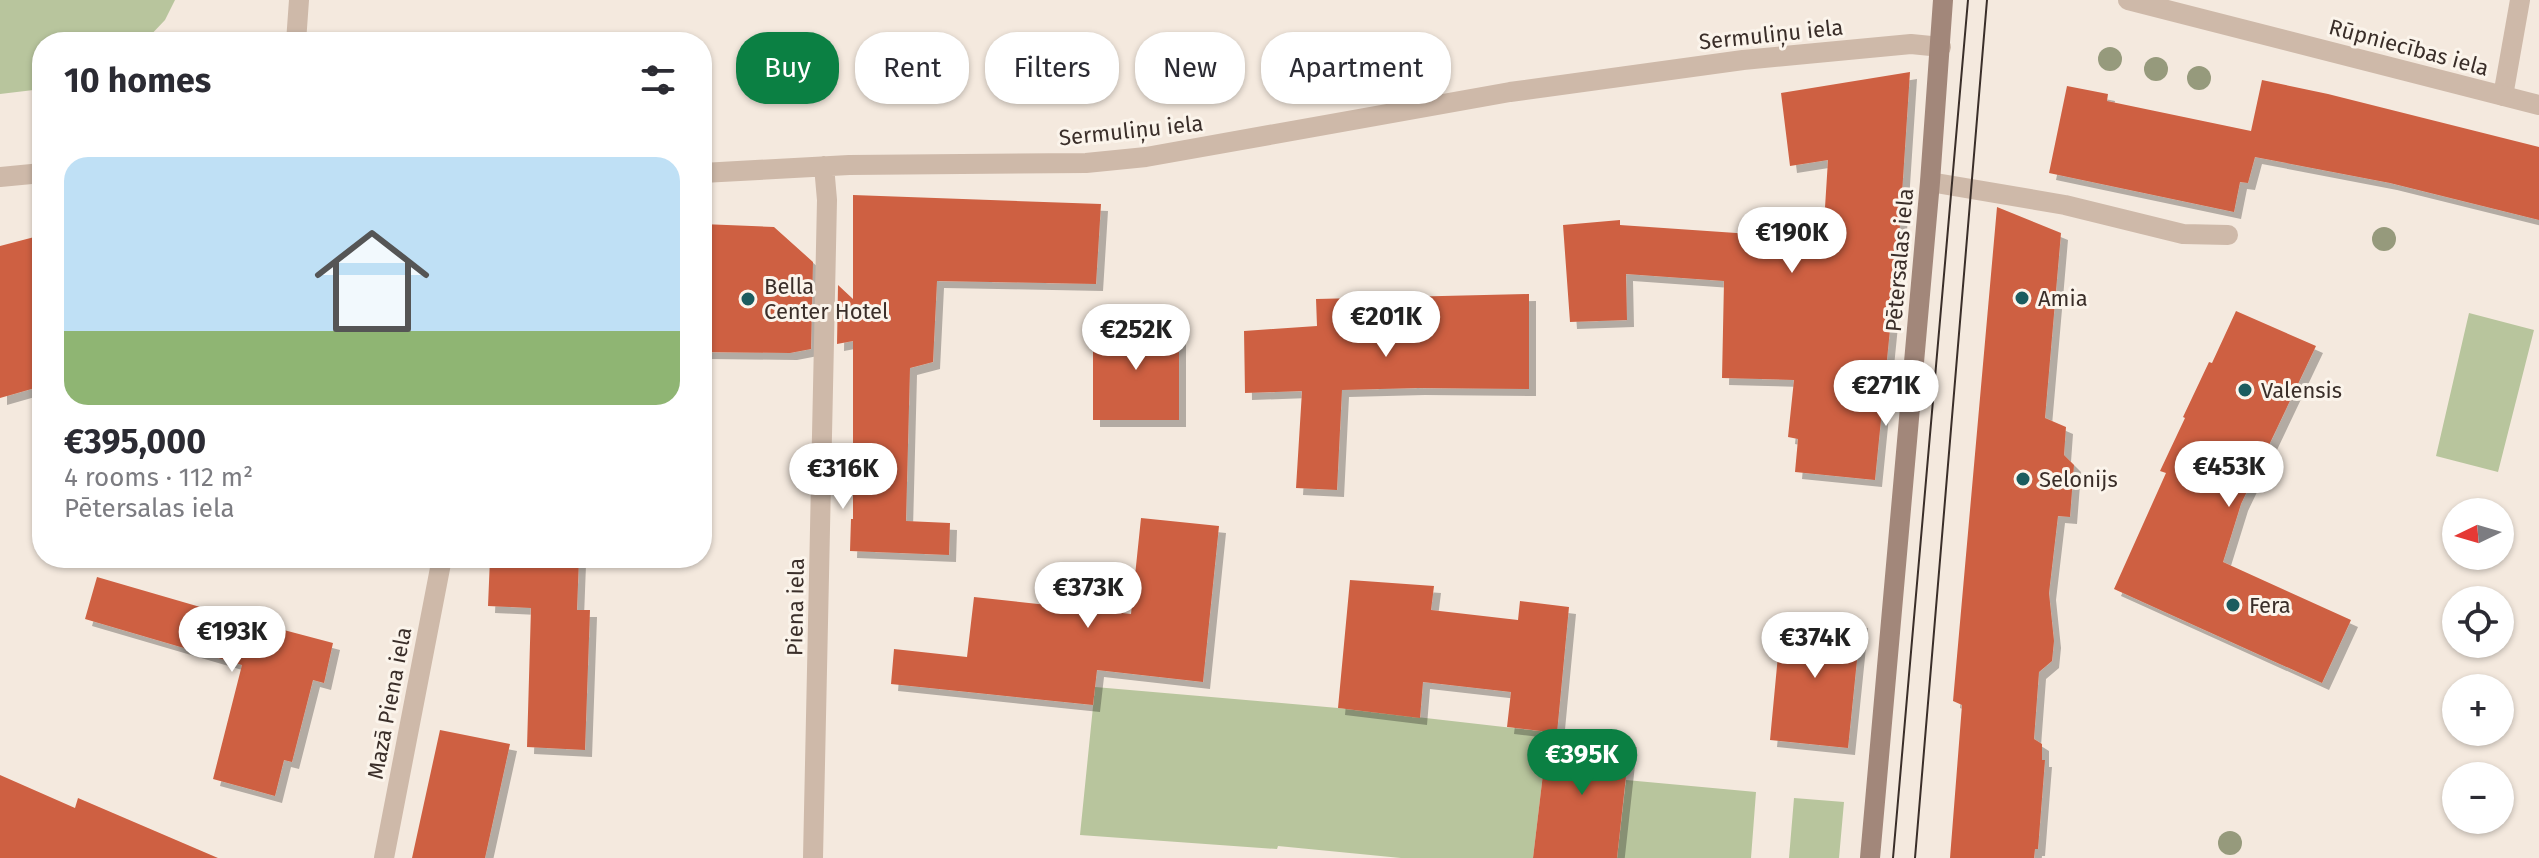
<!DOCTYPE html>
<meta charset="utf-8">
<style>
body{margin:0;font-family:"Fira Sans",sans-serif;background:#f2f2f3;color:#2b2b33;height:100vh;display:flex;flex-direction:column;font-size:30px;white-space:nowrap}
*{box-sizing:border-box;margin:0}
p{font-size:26px;color:#7c7c81}
.icon{flex:none;width:44px;height:44px;fill:none;stroke:currentColor;stroke-width:2;stroke-linecap:round;stroke-linejoin:round}
.map{position:relative;flex:1;overflow:hidden}
.sheet{position:absolute;left:32px;top:32px;width:680px;height:536px;display:flex;flex-direction:column;background:#fff;border-radius:32px;box-shadow:0 2px 6px #0004}
.sheet>*{flex:none}
.banner{position:absolute;left:736px;top:32px;width:760px;height:72px;display:flex;gap:16px}
.needle{width:52px;rotate:265deg}
.tools{position:absolute;left:2442px;top:498px;display:grid;gap:16px}
.tools a{display:grid;place-items:center;width:72px;height:72px;border-radius:50%;background:#fff;box-shadow:0 2px 6px #0004;font-size:40px}
.price{position:absolute;translate:-50% -68px;padding:0 18px;border-radius:28px;background:#fff;color:#222;font-size:26px;line-height:52px;filter:drop-shadow(0 2px 4px #0008)}
.price::after{content:'';position:absolute;left:50%;top:48px;width:24px;height:18px;margin-left:-12px;background:inherit;clip-path:polygon(0 0,100% 0,50% 100%)}
.price.current{background:#0b8043;color:#fff}
ul{padding:0;list-style:none}
li{display:grid;align-content:center;gap:16px;height:424px;padding:0 32px}
li+li{border-top:2px solid #e1e1e2}
li span{display:grid;place-items:center;height:248px;border-radius:24px;color:#555}
li>.icon{margin-inline-start:auto}
span .icon{width:144px;height:144px;fill:#fffc;stroke-width:1}
li b{font-size:34px}
h2{display:flex;justify-content:space-between;align-items:center;height:96px;padding:0 32px;font-size:34px}
.tag{padding:0 28px;border-radius:32px;background:#fff;box-shadow:0 2px 6px #0004;font-size:28px;line-height:72px}
.tag.current{background:#0b8043;color:#fff}
.map>svg:first-child{display:block}
</style>
<div class="map">
<svg width="2539" height="858" viewBox="0 0 2539 858">
<defs>
<filter id="shadow"><feDropShadow dx="7" dy="7" stdDeviation="0" flood-color="#0004"/></filter>
</defs>
<rect width="100%" height="100%" fill="#f4e9de"/>
<path fill="#b8c59d" d="M0 0H175L165 20 146 40 252 32 253 42H42V89L0 94Z
M2469 313 2534 330 2498 472 2436 456Z
M1095 687 1338 708 1548 732 1533 858H1401L1278 846 1277 849 1080 835Z
M1626 780 1756 792 1751 858H1617Z
M1794 798 1844 802 1839 858H1789Z"/>
<path fill="#ce6143" filter="url(#shadow)" d="M1910 72 1899 239 1875 480 1795 472 1798 439 1788 437 1794 380 1722 378 1724 281 1626 274 1627 320 1570 322 1563 225 1620 220V225L1823 239 1828 160 1790 166 1781 93Z
M2262 80 2328 94 2539 147V220L2390 183 2255 157 2248 183 2240 182 2234 212 2049 173 2067 86 2108 94 2107 101 2251 131Z
M853 195 1101 204 1096 284 937 281 933 362 910 368 906 521 950 523 949 555 850 551 851 519H853V341L837 344 838 285 853 299Z
M1997 207 2061 233 2045 418 2066 427 2064 455 2074 465 2070 517 2058 516 2049 593 2054 641 2052 661 2039 672 2034 739 2042 744V760H2045L2038 849H2035L2034 858H1950L1962 705 1953 701Z
M702 224 774 227 813 262 811 349 790 353 702 352Z
M42 235V386L0 398V246Z
M1529 294V389L1418 388 1342 390 1337 490 1296 488 1302 391 1245 393 1244 331 1317 326 1316 299Z
M2236 311 2316 346 2241 504 2223 562 2351 620 2322 683 2114 589 2166 473 2160 471 2185 418 2183 417 2209 362 2212 363Z
M1093 324 1179 325V420H1093Z
M1141 518 1219 526 1203 682 1097 670 1093 705 891 684 894 649 967 657 974 597 1131 614Z
M490 558H579L577 610H590L585 750 527 747 531 608 488 606Z
M97 577 238 618 333 643 324 683 313 680 292 762 284 760 275 796 213 779 242 665 85 619Z
M1350 580 1434 586 1431 610 1518 620 1520 601 1569 607 1557 733 1507 727 1511 692 1423 682 1420 718 1338 708Z
M1782 613 1861 621 1848 748 1770 740Z
M440 730 510 744 485 858H412Z
M1548 732 1630 740 1617 858H1533Z
M0 775 75 808 78 798 218 858H0Z"/>
<g fill="none" stroke-linecap="round" stroke-linejoin="round">
<path stroke="#ceb9a9" stroke-width="20" d="M296 42 299 0
M2503 96 2520 0
M1930 182 2065 205 2183 234 2228 235"/>
<path stroke="#ceb9a9" stroke-width="20" d="M2128 0 2539 105
M702 173 849 165 1086 163 1146 157 1510 92 1743 60 1911 44 1941 47
M0 177 42 173
M384 858 442 558
M813 858 827 200 824 166"/>
<path stroke="#a2877a" stroke-width="20" d="M1870 858 1930 182 1943 0"/>
<path stroke="#3a2e29" stroke-width="2" d="M1893 858 1968 0
M1915 858 1987 0"/>
</g>
<g fill="#969a7c">
<circle cx="2110" cy="59" r="12"/>
<circle cx="2156" cy="69" r="12"/>
<circle cx="2199" cy="78" r="12"/>
<circle cx="2384" cy="239" r="12"/>
<circle cx="2230" cy="843" r="12"/>
</g>
<g fill="#1b5c5f" stroke="#fbf4eb" stroke-width="3">
<circle cx="2022" cy="298" r="8"/>
<circle cx="748" cy="299" r="8"/>
<circle cx="2245" cy="390" r="8"/>
<circle cx="2023" cy="479" r="8"/>
<circle cx="2233" cy="605" r="8"/>
</g>
<g text-anchor="middle" stroke-width="6" stroke-linejoin="round" paint-order="stroke">
<g font-size="22" fill="#3a2e29" stroke="#fbf4eb">
<text transform="translate(1771 34) rotate(-6)" y="8">Sermuliņu iela</text>
<text transform="translate(2409 47) rotate(15)" y="8">Rūpniecības iela</text>
<text transform="translate(1131 130) rotate(-6)" y="8">Sermuliņu iela</text>
<text transform="translate(1899 260) rotate(-85)" y="8">Pētersalas iela</text>
<text transform="translate(795 607) rotate(-89)" y="8">Piena iela</text>
<text transform="translate(389 703) rotate(-79)" y="8">Mazā Piena iela</text>
</g>
<g font-size="22" fill="#3a2e29" stroke="#fbf4eb" text-anchor="start">
<text x="764" y="294">Bella<tspan x="764" dy="25">Center Hotel</tspan></text>
<text x="2038" y="306">Amia</text>
<text x="2261" y="398">Valensis</text>
<text x="2039" y="487">Selonijs</text>
<text x="2249" y="613">Fera</text>
</g>
</g>
</svg>
<div class="tools">
<a><svg class="needle" viewBox="-14 -14 28 28"><path d="M0-13l5 13h-10z" fill="#e53935"/><path d="M0 13l5-13h-10z" fill="#7c7c81"/></svg></a>
<a><svg class="icon" aria-label="locate" viewBox="0 0 24 24"><circle cx="12" cy="12" r="6"/><path d="M12 2v4M12 18v4M2 12h4M18 12h4"/></svg></a>
<a>+</a>
<a>−</a>
</div>
<b class="price" style="left:1792px;top:275px">€190K</b>
<b class="price" style="left:1386px;top:359px">€201K</b>
<b class="price" style="left:1136px;top:372px">€252K</b>
<b class="price" style="left:1886px;top:428px">€271K</b>
<b class="price" style="left:2229px;top:509px">€453K</b>
<b class="price" style="left:843px;top:511px">€316K</b>
<b class="price" style="left:1088px;top:630px">€373K</b>
<b class="price" style="left:232px;top:674px">€193K</b>
<b class="price" style="left:1815px;top:680px">€374K</b>
<b class="price current" style="left:1582px;top:797px">€395K</b>
<div class="banner">
<a class="tag current">Buy</a>
<a class="tag">Rent</a>
<a class="tag">Filters</a>
<a class="tag">New</a>
<a class="tag">Apartment</a>
</div>
<section class="sheet">
<h2>10 homes<svg class="icon" aria-label="filters" viewBox="0 0 24 24"><path d="M4 7h16M4 17h16"/><circle cx="9" cy="7" r="2"/><circle cx="15" cy="17" r="2"/></svg></h2>
<ul>
<li><span style="background:linear-gradient(#bfe0f5 70%,#8fb573 0)"><svg class="icon" aria-label="home" viewBox="0 0 24 24"><path d="M3 11l9-7 9 7M6 9v11h12V9"/></svg></span><div><b>€395,000</b><p>4 rooms · 112 m²</p><p>Pētersalas iela</p></div></li>
</ul>
</section>
</div>
